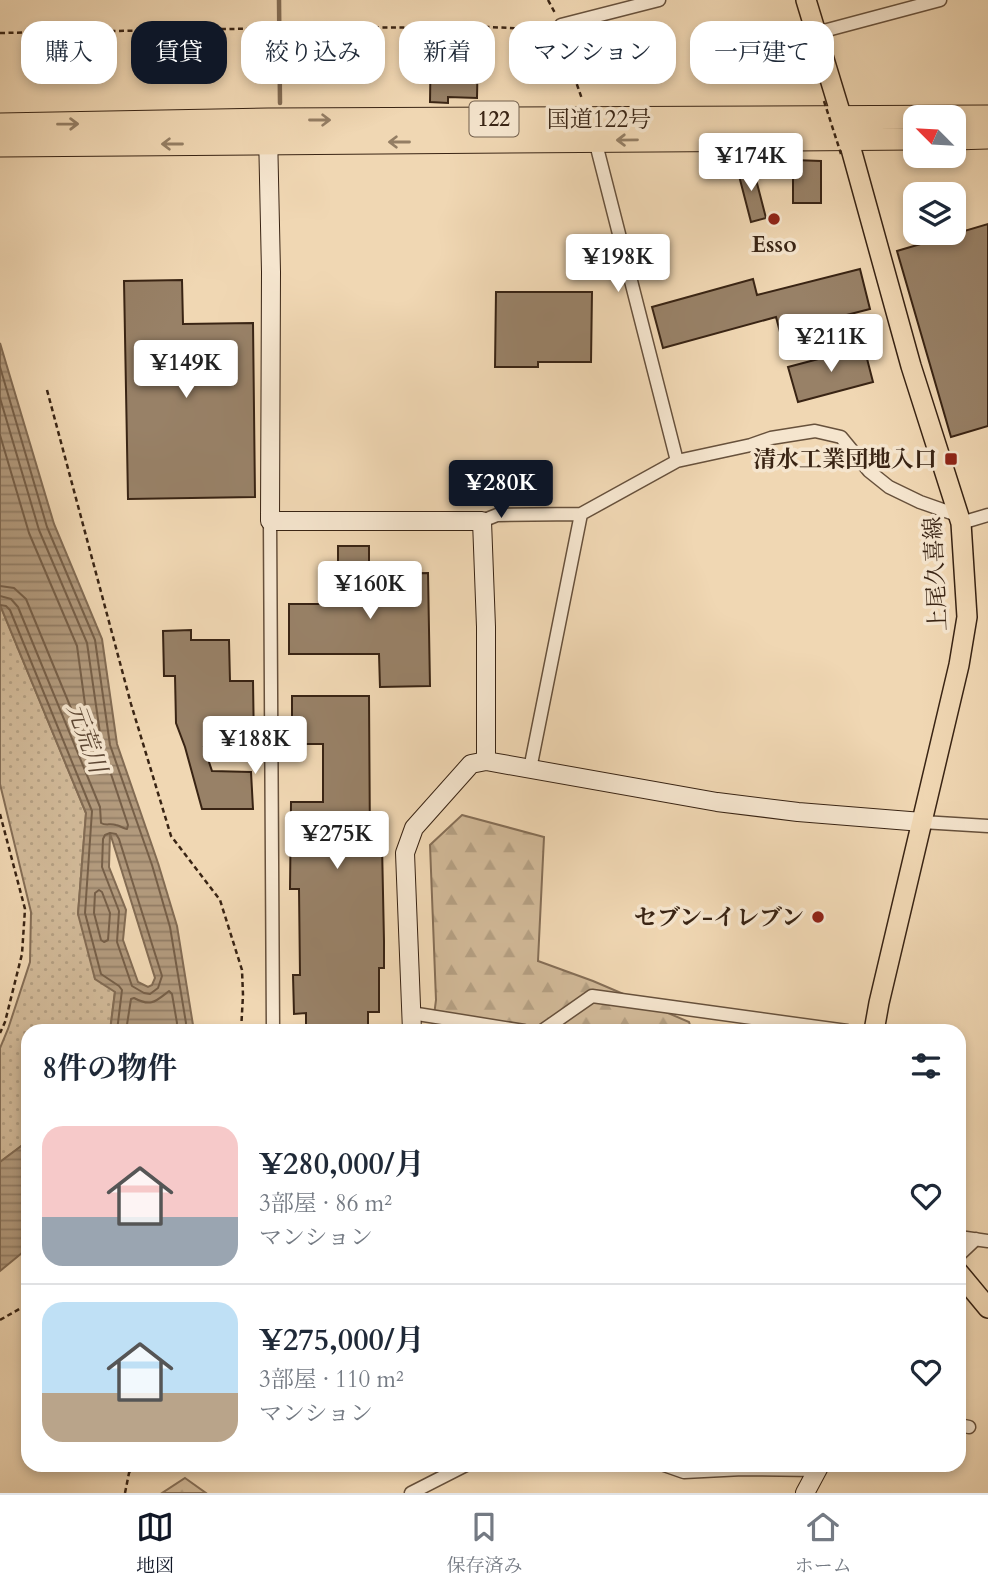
<!DOCTYPE html>
<html lang="ja">
<meta charset="utf-8">
<style>
body{margin:0;font-family:Cardo,"Noto Serif JP",serif;background:#f2f2f3;color:#1f2937;height:100vh;display:flex;flex-direction:column;font-size:26px;white-space:nowrap}
*{box-sizing:border-box;margin:0}
p{font-size:23px;color:#747a83}
.icon{flex:none;width:38px;height:38px;fill:none;stroke:currentColor;stroke-width:2;stroke-linecap:round;stroke-linejoin:round}
.map{position:relative;flex:1;overflow:hidden}
.side{position:absolute;left:21px;top:1024px;width:945px;height:448px;display:flex;flex-direction:column;background:#fff;border-radius:21px;box-shadow:0 4px 10px #0003}
.side>*{flex:none}
.guide{position:absolute;left:21px;top:21px;width:947px;height:63px;display:flex;gap:14px}
.needle{width:46px;rotate:294deg}
.controls{position:absolute;left:903px;top:105px;display:grid;gap:14px}
.controls a{display:grid;place-items:center;width:63px;height:63px;border-radius:14px;background:#fff;box-shadow:0 4px 10px #0003;font-size:35px}
.price{position:absolute;translate:-50% -60px;padding:0 16px;border-radius:7px;background:#fff;color:#222;font-size:23px;line-height:46px;filter:drop-shadow(0 2px 4px #0008)}
.price::after{content:'';position:absolute;left:50%;top:42px;width:21px;height:16px;margin-left:-10px;background:inherit;clip-path:polygon(0 0,100% 0,50% 100%)}
.price.active{background:#111827;color:#fff}
ul{padding:0;list-style:none}
li{display:flex;align-items:center;gap:21px;height:175px;padding:0 21px}
li+li{border-top:2px solid #e0e1e3}
li span{display:grid;place-items:center;flex:none;width:196px;height:140px;border-radius:21px;color:#555}
li>.icon{margin-inline-start:auto}
span .icon{width:84px;height:84px;fill:#fffc;stroke-width:1}
li b{font-size:30px}
h2{display:flex;justify-content:space-between;align-items:center;height:84px;padding:0 21px;font-size:30px}
.pill{padding:0 24px;border-radius:21px;background:#fff;box-shadow:0 4px 10px #0003;font-size:24px;line-height:63px}
.pill.active{background:#111827;color:#fff}
.tab-bar{display:flex;justify-content:space-around;align-items:center;height:98px;border-top:2px solid #e0e1e3;background:#fff;font-size:19px;color:#747a83}
.tab-bar a{display:grid;justify-items:center;gap:4px}
.tab-bar .active{color:#111827}
.map>svg:first-child{display:block}
</style>
<div class="map">
<svg width="988" height="1493" viewBox="0 0 988 1493">
<defs>
<pattern id="green-dots" width="8" height="8" patternUnits="userSpaceOnUse" patternTransform="scale(1.75)"><rect width="8" height="8" fill="#d1b998"/><path d="M2 2h.1M6 6h.1" fill="none" stroke="#b49f82" stroke-width="1.8" stroke-linecap="round"/></pattern>
<pattern id="forest-firs" width="22" height="20" patternUnits="userSpaceOnUse" patternTransform="scale(1.75)"><rect width="22" height="20" fill="#d1b998"/><path d="M5 1l3.5 6h-7zM16 11l3.5 6h-7z" fill="#b49f82"/></pattern>
<pattern id="water-rules" width="6" height="5" patternUnits="userSpaceOnUse" patternTransform="scale(1.75)"><rect width="6" height="5" fill="#b29a7d"/><path d="M0 2.5h6" fill="none" stroke="#927d65"/></pattern>
</defs>
<rect width="100%" height="100%" fill="#f0d7b3"/>
<filter id="stains"><feTurbulence type="fractalNoise" baseFrequency=".00286" numOctaves="4"/><feColorMatrix values="0 0 0 0 .2 0 0 0 0 .09 0 0 0 0 .02 0 0 0 .5 -.17"/></filter>
<radialGradient id="worn" r=".72"><stop offset=".6" stop-color="#630" stop-opacity="0"/><stop offset="1" stop-color="#630" stop-opacity=".3"/></radialGradient>
<path fill="url(#green-dots)" stroke="#856e56" stroke-width="2" d="M0 605 86 813 78 914 115 991 110 1031H28V1141L0 1162V1048L8 1029 30 962 31 912 0 784Z"/>
<path fill="url(#forest-firs)" stroke="#856e56" stroke-width="2" d="M462 815 544 837 538 961 593 981 689 1022 692 1031H432L436 1000 430 845Z
M185 1478 206 1493H162Z"/>
<path fill="url(#water-rules)" stroke="#826b53" stroke-width="2" fill-rule="evenodd" d="M0 343 54 524 102 639 117 744 158 863 177 926 193 1025 191 1031H110L115 992 95 979 78 914 86 813 0 605ZM110 833 155 978 152 985 148 987 138 982 123 940 126 910 109 867Z
M28 1141V1248L0 1271V1162Z"/>
<g fill="none" stroke-linecap="round" stroke-linejoin="round">
<path stroke="#765f48" stroke-width="2" d="M0 367 47 527 95 640 110 745 152 865 170 927 186 1023 185 1031
M0 398 39 530 87 643 102 747 128 825 127 829C122 828 121 826 116 825 110 823 106 826 101 823L100 807 18 607 11 599 0 596
M0 435 29 533 77 646 89 733 87 736 85 737 82 735 26 599 14 588 0 586
M0 605 6 606 10 610 92 811 85 913 101 974 119 986 122 990 117 1031
M110 833 116 834 119 839 162 976 158 988 150 994 144 993 132 986 117 942 119 911 102 867 103 839 105 835Z
M99 890 102 892 110 913 108 940 104 942 101 940 94 913 95 893Z
M126 1031 131 999 134 998C151 1007 155 1002 169 991L172 994 177 1023 176 1031"/>
<path stroke="#826b53" stroke-width="4.5" d="M279 0 280 103"/>
</g>
<path fill="#988167" stroke="#392414" stroke-width="2" d="M431 34H449L448 47H478L477 98 448 97V103L430 102Z
M793 160 821 161V203H793Z
M752 164 766 218 751 222 737 168Z
M988 224V426L951 437 897 251Z
M860 269 870 309 780 332 776 317 663 348 652 307 753 279 757 295Z
M182 280 183 324 253 323 255 497 128 499 124 281Z
M496 292H592L591 362H538V367H495Z
M864 347 873 382 798 402 788 367Z
M338 546H369V574L428 573 430 686 380 687 379 654H289V604H338Z
M191 630V640H229L230 681H253L254 747H204L212 771 251 772 253 809H202L185 747 176 723 175 676H164L163 631Z
M292 696H369L370 846 382 845 384 941V968H379V1012H368V1031H306V1013L294 1014 293 975H300L299 889H290L291 802H323V744H292Z"/>
<g fill="none" stroke-linecap="round" stroke-linejoin="round">
<defs>
<path id="street" d="M561 25 659 0
M816 33 940 0
M594 136 677 461
M270 521 273 1031
M482 521 497 515 581 514 677 461 751 445 771 438 815 431 841 437 869 471 889 487 920 502 960 516
M961 523 988 515
M530 769 581 514
M922 822 988 826
M411 1013 524 1031
M542 1031 592 996 847 1031
M959 1237 988 1241
M959 1255 976 1239
M959 1425 969 1427
M664 1465 684 1472 743 1469 817 1470
M411 1493 466 1465"/>
<path id="secondary" d="M268 132 271 272 270 521H482L486 627V761
M412 1031 405 853 414 828 471 764 486 761 717 802 798 812 922 822
M805 1493 820 1465"/>
<path id="primary" d="M806 0 848 138 911 366 961 523 967 617 959 665 879 1003 874 1031
M959 1273 988 1308"/>
<path id="highway" d="M0 125 268 120 988 117
M954 138 988 137
M0 145 915 138"/>
</defs>
<use href="#street" stroke="#67513c" stroke-width="15"/>
<use href="#secondary" stroke="#392414" stroke-width="20"/>
<use href="#primary" stroke="#392414" stroke-width="22"/>
<use href="#highway" stroke="#392414" stroke-width="25"/>
<path stroke="#392414" stroke-width="2.5" stroke-dasharray="5 3.5" stroke-linecap="butt" d="M548 0 555 13
M0 33 285 28 489 27 532 29 549 27
M560 36 582 99
M47 390 131 704 171 836 220 900 242 970 243 995 241 1031
M0 814 25 909 22 954 5 1022 0 1033
M0 1320 28 1304
M125 1493 129 1473 134 1465"/>
<use href="#street" stroke="#f5e5ce" stroke-width="12"/>
<use href="#secondary" stroke="#f5e5ce" stroke-width="18"/>
<use href="#primary" stroke="#f0d7b3" stroke-width="19"/>
<use href="#highway" stroke="#f0d7b3" stroke-width="23"/>
<path stroke="#392414" stroke-width="2.5" stroke-dasharray="5 3.5" stroke-linecap="butt" d="M824 101 841 154"/>
</g>
<defs><path id="oneway-shaft" d="M-6 0H5M1.5-3L5.5 0L1.5 3" fill="none" stroke-width="1.6" stroke-linecap="round" stroke-linejoin="round" transform="scale(1.75)"/></defs>
<g stroke="#947e64">
<use href="#oneway-shaft" transform="translate(320 120)"/>
<use href="#oneway-shaft" transform="translate(68 124) rotate(-1)"/>
<use href="#oneway-shaft" transform="translate(627 140) rotate(179)"/>
<use href="#oneway-shaft" transform="translate(399 142) rotate(180)"/>
<use href="#oneway-shaft" transform="translate(172 144) rotate(180)"/>
</g>
<g fill="#8f2418" stroke="#f5e5ce" stroke-width="2.5">
<circle cx="774" cy="219" r="7"/>
<rect x="944" y="452" width="14" height="14" rx="3.5"/>
<circle cx="818" cy="917" r="7"/>
</g>
<g text-anchor="middle" stroke-width="7" stroke-linejoin="round" paint-order="stroke">
<rect fill="#f5e5ce" stroke="#715e4c" stroke-width="2" x="469.5" y="101.5" width="49" height="35" rx="5"/>
<g font-size="21" font-weight="bold" fill="#392414">
<text x="494" y="126">122</text>
</g>
<g font-size="23" fill="#392414" stroke="#f5e5ce">
<text x="599" y="127">国道122号</text>
<text transform="translate(935 574) rotate(-93)" y="8">上尾久喜線</text>
</g>
<g font-size="23" font-weight="bold" fill="#392414" stroke="#f5e5ce" text-anchor="end">
<text x="774" y="252" text-anchor="middle">Esso</text>
<text x="937" y="467">清水工業団地入口</text>
<text x="804" y="925">セブン-イレブン</text>
</g>
<g font-size="24" font-style="italic" fill="#5d4734" stroke="#f5e5ce">
<text transform="translate(87 738) rotate(70)" y="8">元荒川</text>
</g>
</g>
<rect width="100%" height="100%" filter="url(#stains)"/>
<rect width="100%" height="100%" fill="url(#worn)"/>
</svg>
<div class="controls">
<a><svg class="needle" viewBox="-14 -14 28 28"><path d="M0-13l5 13h-10z" fill="#e53935"/><path d="M0 13l5-13h-10z" fill="#747a83"/></svg></a>
<a><svg class="icon" aria-label="layers" viewBox="0 0 24 24"><path d="M12 4l9 5-9 5-9-5zM3 14l9 5 9-5"/></svg></a>
</div>
<b class="price" style="left:751px;top:193px">¥174K</b>
<b class="price" style="left:618px;top:294px">¥198K</b>
<b class="price" style="left:831px;top:374px">¥211K</b>
<b class="price" style="left:186px;top:400px">¥149K</b>
<b class="price active" style="left:501px;top:520px">¥280K</b>
<b class="price" style="left:370px;top:621px">¥160K</b>
<b class="price" style="left:255px;top:776px">¥188K</b>
<b class="price" style="left:337px;top:871px">¥275K</b>
<div class="guide">
<a class="pill">購入</a>
<a class="pill active">賃貸</a>
<a class="pill">絞り込み</a>
<a class="pill">新着</a>
<a class="pill">マンション</a>
<a class="pill">一戸建て</a>
</div>
<section class="side">
<h2>8件の物件<svg class="icon" aria-label="filters" viewBox="0 0 24 24"><path d="M4 7h16M4 17h16"/><circle cx="9" cy="7" r="2"/><circle cx="15" cy="17" r="2"/></svg></h2>
<ul>
<li><span style="background:linear-gradient(#f6c9c9 65%,#9aa5b1 0)"><svg class="icon" aria-label="home" viewBox="0 0 24 24"><path d="M3 11l9-7 9 7M6 9v11h12V9"/></svg></span><div><b>¥280,000/月</b><p>3部屋 · 86 m²</p><p>マンション</p></div><svg class="icon" aria-label="heart" viewBox="0 0 24 24"><path d="M12 20l-8-8c-3-5 5-10 8-4 3-6 11-1 8 4z"/></svg></li>
<li><span style="background:linear-gradient(#bfe0f5 65%,#b9a48a 0)"><svg class="icon" aria-label="home" viewBox="0 0 24 24"><path d="M3 11l9-7 9 7M6 9v11h12V9"/></svg></span><div><b>¥275,000/月</b><p>3部屋 · 110 m²</p><p>マンション</p></div><svg class="icon" aria-label="heart" viewBox="0 0 24 24"><path d="M12 20l-8-8c-3-5 5-10 8-4 3-6 11-1 8 4z"/></svg></li>
</ul>
</section>
</div>
<nav class="tab-bar">
<a class="active"><svg class="icon" aria-label="map" viewBox="0 0 24 24"><path d="M3 6l6-2 6 2 6-2v14l-6 2-6-2-6 2zM9 4v14M15 6v14"/></svg>地図</a>
<a><svg class="icon" aria-label="saved" viewBox="0 0 24 24"><path d="M7 4h10v16l-5-4-5 4z"/></svg>保存済み</a>
<a><svg class="icon" aria-label="home" viewBox="0 0 24 24"><path d="M3 11l9-7 9 7M6 9v11h12V9"/></svg>ホーム</a>
</nav>
